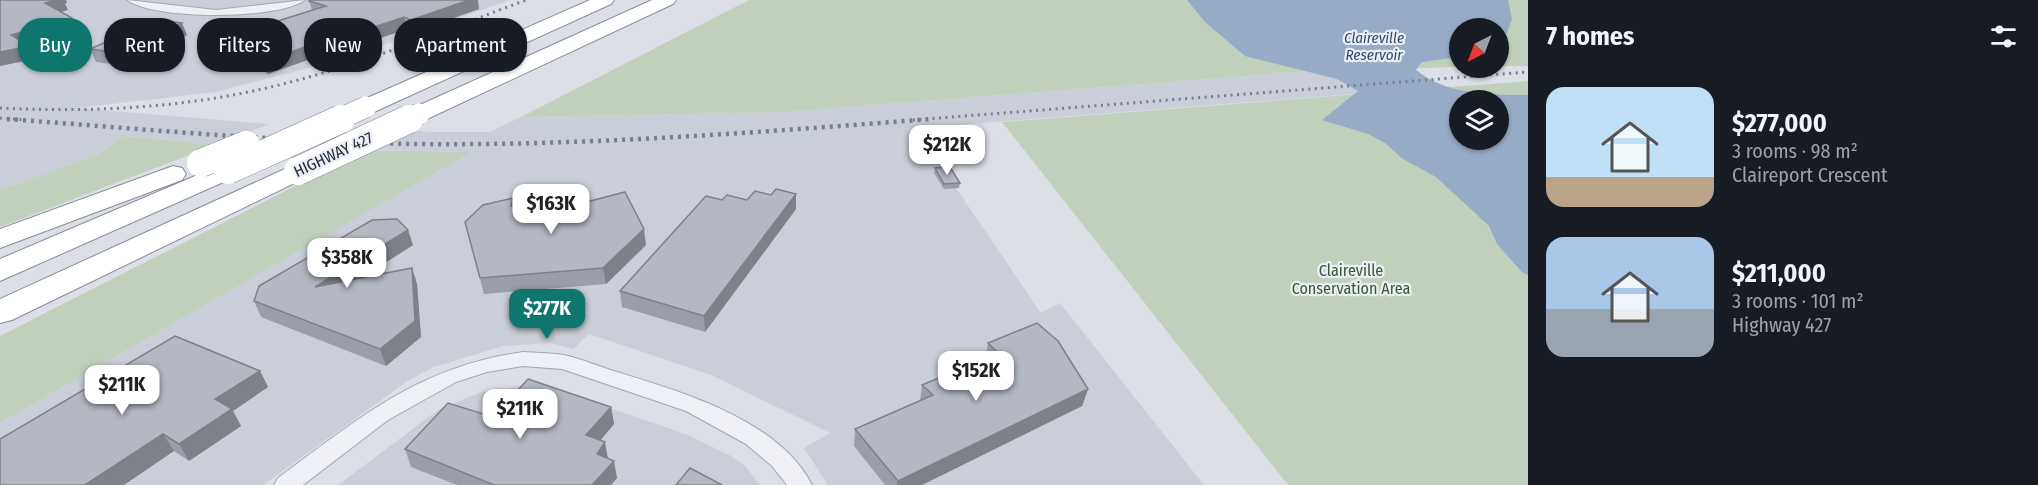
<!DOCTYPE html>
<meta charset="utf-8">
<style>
body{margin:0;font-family:"Fira Sans Condensed",sans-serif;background:#242831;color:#f1f3f6;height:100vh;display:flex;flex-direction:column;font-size:22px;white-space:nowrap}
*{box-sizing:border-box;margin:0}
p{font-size:20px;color:#9ea1a6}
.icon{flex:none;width:33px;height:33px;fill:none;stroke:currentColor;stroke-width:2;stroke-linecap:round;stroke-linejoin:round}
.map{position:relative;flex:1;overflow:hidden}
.details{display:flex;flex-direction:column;background:#171b24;width:510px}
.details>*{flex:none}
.guide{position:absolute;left:18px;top:18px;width:570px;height:54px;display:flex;gap:12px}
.needle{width:39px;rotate:222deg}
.buttons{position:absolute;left:1449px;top:18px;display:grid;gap:12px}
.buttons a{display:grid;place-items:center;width:60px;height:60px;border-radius:50%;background:#171b24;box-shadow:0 2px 4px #0004;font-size:30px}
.price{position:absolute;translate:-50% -51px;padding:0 14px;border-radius:12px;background:#fff;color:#222;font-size:20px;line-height:39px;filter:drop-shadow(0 2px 3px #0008)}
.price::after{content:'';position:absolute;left:50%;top:36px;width:18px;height:14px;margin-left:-9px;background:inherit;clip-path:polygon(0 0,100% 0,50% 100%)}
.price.selected{background:#0f766e;color:#fff}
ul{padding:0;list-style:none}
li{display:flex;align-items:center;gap:18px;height:150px;padding:0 18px}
li span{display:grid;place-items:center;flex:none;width:168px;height:120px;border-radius:18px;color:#555}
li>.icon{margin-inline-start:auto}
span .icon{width:72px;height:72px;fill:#fffc;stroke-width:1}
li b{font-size:26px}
h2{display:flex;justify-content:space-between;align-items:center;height:72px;padding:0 18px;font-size:26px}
.pill{padding:0 21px;border-radius:24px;background:#171b24;box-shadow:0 2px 4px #0004;font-size:21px;line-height:54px}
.pill.selected{background:#0f766e;color:#fff}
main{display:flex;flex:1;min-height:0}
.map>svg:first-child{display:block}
</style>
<main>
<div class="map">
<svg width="1528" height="485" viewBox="0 0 1528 485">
<rect width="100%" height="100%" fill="#dcdfe6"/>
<path fill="#caced8" d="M0 0H510L347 58 215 92 77 108 269 124 216 145 126 136 99 154 0 190Z
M1310 71 1337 79 1358 91 1354 94 915 128 1041 313 1060 303 1204 485H828L804 448 830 433 711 375 589 334 573 349 550 343 503 346 434 367 409 380 263 485H0V423L470 152 327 148 377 125 428 132H490L521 117 785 112Z
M532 385 558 390 688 435 731 456 744 465 760 485H338L438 410 481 392Z"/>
<path fill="#c1d0bd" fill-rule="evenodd" d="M749 0H1528V66H1499L1498 28H1460L1459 67 1310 71 785 112 521 117Z
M1528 81V485H1288L1002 122ZM1460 100H1498V140H1460Z
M125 136 216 145 0 227V190L99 154Z
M366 150 471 152 0 423V336Z"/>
<path fill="#97abc6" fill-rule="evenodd" d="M1187 0H1508L1512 19 1501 49H1499L1498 28H1460L1459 57 1422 62 1416 70C1447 95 1489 95 1528 95V275L1522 272 1497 244 1489 226 1436 177 1403 159 1385 143 1368 134 1322 120 1358 91 1337 79 1245 56 1205 22ZM1460 100H1498V140H1460Z"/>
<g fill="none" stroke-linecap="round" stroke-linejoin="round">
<defs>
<path id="minor" d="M127 0 216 10 305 0C278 20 154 20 127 0Z
M523 352C537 353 551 353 564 355 582 359 600 367 617 372 682 392 779 420 812 485H787L772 466 746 444 686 411 562 369 523 366 487 372 456 382 388 420 303 485H274L278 478C360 418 418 367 523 352Z"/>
<path id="motorway" d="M590 0H614L611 4 374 112H358L354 107 358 102Z
M652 0H676L673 4 427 119H411L407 114 411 109Z
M228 162 237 164 241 170 237 176 0 281V259Z
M298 163 307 165 311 171 307 177 12 320 0 323V299Z
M173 166 182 168 186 174 182 180 0 248V229Z"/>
</defs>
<use href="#minor" stroke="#a2a6b0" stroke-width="2"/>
<use href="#motorway" stroke="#848c9c" stroke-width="2"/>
<use href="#minor" fill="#eff0f5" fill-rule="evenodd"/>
<use href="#motorway" fill="#fff" fill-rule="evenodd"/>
<path stroke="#767e8f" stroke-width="3" stroke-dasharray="2 4.5" stroke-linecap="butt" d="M0 108C101 113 201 107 298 80 376 59 451 28 526 0
M0 118 25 120
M913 120 1528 72"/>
<path stroke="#767e8f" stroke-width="4.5" stroke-dasharray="3 5" stroke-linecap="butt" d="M7 119C143 129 279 142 416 144 588 146 761 132 932 119"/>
<defs>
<path id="motorway-bridge-far1" d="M337 120 366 107
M406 120 419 114"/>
<path id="motorway-bridge" d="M201 163 246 145
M228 170 341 119
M298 171 409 119"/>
</defs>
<use href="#motorway-bridge-far1" stroke="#848c9c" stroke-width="22" stroke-linecap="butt"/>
<use href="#motorway-bridge" stroke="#848c9c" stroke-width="29" stroke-linecap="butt"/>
<use href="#motorway-bridge-far1" stroke="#fff" stroke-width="21"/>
<use href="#motorway-bridge" stroke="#fff" stroke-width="28"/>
</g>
<path fill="#9b9ea8" d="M309 1 479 9 414 32 407 29 354 47 350 45 268 74 241 60 236 48 243 45 239 33 312 10Z
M137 28 187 35 125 66 96 62 90 49Z
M935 168 960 183 959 188 944 189 934 173Z
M722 200H747L796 209 705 332 622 307 620 291Z
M515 205H575L646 245 606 284 484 294 465 222Z
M413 245 361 278 412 268 417 284 421 337 386 366 261 317 254 301Z
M988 343 1088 389 1082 406 922 485H885L854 446 855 429 920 401 922 385 985 358Z
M260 371 268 387 233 411 241 426 189 461 174 451 0 485Z
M611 407 614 424 600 440 617 478 611 485H457L411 467 405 449 493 417Z"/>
<path fill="#7e8188" d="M57 0H66L67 3 65 4 68 10 51 15 45 3Z
M469 0H478L479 9 414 32 411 20Z
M404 17 407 29 354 47 350 35Z
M72 18 78 30 17 47 11 35Z
M182 23 187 35 125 66 119 53Z
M346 33 350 45 268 74 264 61Z
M29 46 35 59 0 66V52Z
M796 194V209L705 332 704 316Z
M644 229 646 245 606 284 603 268Z
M408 230 413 245 321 304 315 287Z
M412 268 417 284 421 337 386 366 380 349Z
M260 371 268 387 233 411 241 426 189 461 179 444 215 399Z
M1088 389 1082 406 922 485H897L898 481Z
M611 407 614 424 590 453 586 435Z
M163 434 174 451 124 485H85Z
M605 442 608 459 597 454Z
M614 461 617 478 611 485H592Z"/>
<path fill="#b4b8c3" stroke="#7e8188" stroke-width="1.5" d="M0 0H57L45 3 72 18 11 35 29 46 0 52Z
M311 0H469L411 20 404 17 350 35 346 33 264 61 236 48 255 42 239 33 326 6 309 1Z
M146 19 182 23 119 53 90 49 137 28 136 24Z
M950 167 960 183 944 184 935 168Z
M776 189 796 194 704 316 620 291 706 196 722 200 727 195 747 200 755 191 771 195Z
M625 192 644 229 603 268 480 278 465 222 483 205 513 198 511 206 542 200 541 206 574 197 575 205Z
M397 219 408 230 315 287 412 268 415 321 380 349 254 301 259 286 372 220Z
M1037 323 1058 341 1088 389 898 481 855 429 933 395 922 385 998 353 988 343Z
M175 336 260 371 215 399 232 409 179 444 163 434 85 485H0V439Z
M528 379 611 407 586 435 605 442 597 454 614 461 592 485H494L405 449 448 403 493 417Z
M690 468 722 485H676Z"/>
<g text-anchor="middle" stroke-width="4.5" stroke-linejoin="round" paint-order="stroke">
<g font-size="15" font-style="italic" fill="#31496f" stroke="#ebeef4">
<text x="1374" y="43">Claireville<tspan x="1374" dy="17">Reservoir</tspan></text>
</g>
<g font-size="16" fill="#262d3c" stroke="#ebeef4">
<text transform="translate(333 154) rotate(-25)" y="6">HIGHWAY 427</text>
</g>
<g font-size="16" fill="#385734" stroke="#ebeef4">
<text x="1351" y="276">Claireville<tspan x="1351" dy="18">Conservation Area</tspan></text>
</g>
</g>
</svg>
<div class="buttons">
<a><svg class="needle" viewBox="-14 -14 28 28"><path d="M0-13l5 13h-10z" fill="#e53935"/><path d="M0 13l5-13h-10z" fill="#9ea1a6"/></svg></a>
<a><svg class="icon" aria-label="layers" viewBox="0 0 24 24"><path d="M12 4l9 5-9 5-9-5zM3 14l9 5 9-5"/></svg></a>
</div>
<b class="price" style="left:947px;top:176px">$212K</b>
<b class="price" style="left:551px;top:235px">$163K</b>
<b class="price" style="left:347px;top:289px">$358K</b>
<b class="price selected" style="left:547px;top:340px">$277K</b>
<b class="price" style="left:976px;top:402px">$152K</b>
<b class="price" style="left:122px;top:416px">$211K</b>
<b class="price" style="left:520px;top:440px">$211K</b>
<div class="guide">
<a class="pill selected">Buy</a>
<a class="pill">Rent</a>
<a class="pill">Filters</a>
<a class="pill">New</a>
<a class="pill">Apartment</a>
</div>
</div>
<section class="details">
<h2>7 homes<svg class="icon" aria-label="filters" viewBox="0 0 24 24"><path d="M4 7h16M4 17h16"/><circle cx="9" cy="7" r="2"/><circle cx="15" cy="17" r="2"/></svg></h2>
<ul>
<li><span style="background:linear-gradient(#bfe0f5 75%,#b9a48a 0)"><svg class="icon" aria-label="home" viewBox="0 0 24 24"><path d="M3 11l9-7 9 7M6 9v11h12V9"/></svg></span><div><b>$277,000</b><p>3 rooms · 98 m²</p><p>Claireport Crescent</p></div></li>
<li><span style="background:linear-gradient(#a9c7e8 60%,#9aa5b1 0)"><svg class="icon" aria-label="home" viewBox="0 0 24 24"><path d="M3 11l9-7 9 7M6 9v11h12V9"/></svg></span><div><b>$211,000</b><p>3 rooms · 101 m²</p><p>Highway 427</p></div></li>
</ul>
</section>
</main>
